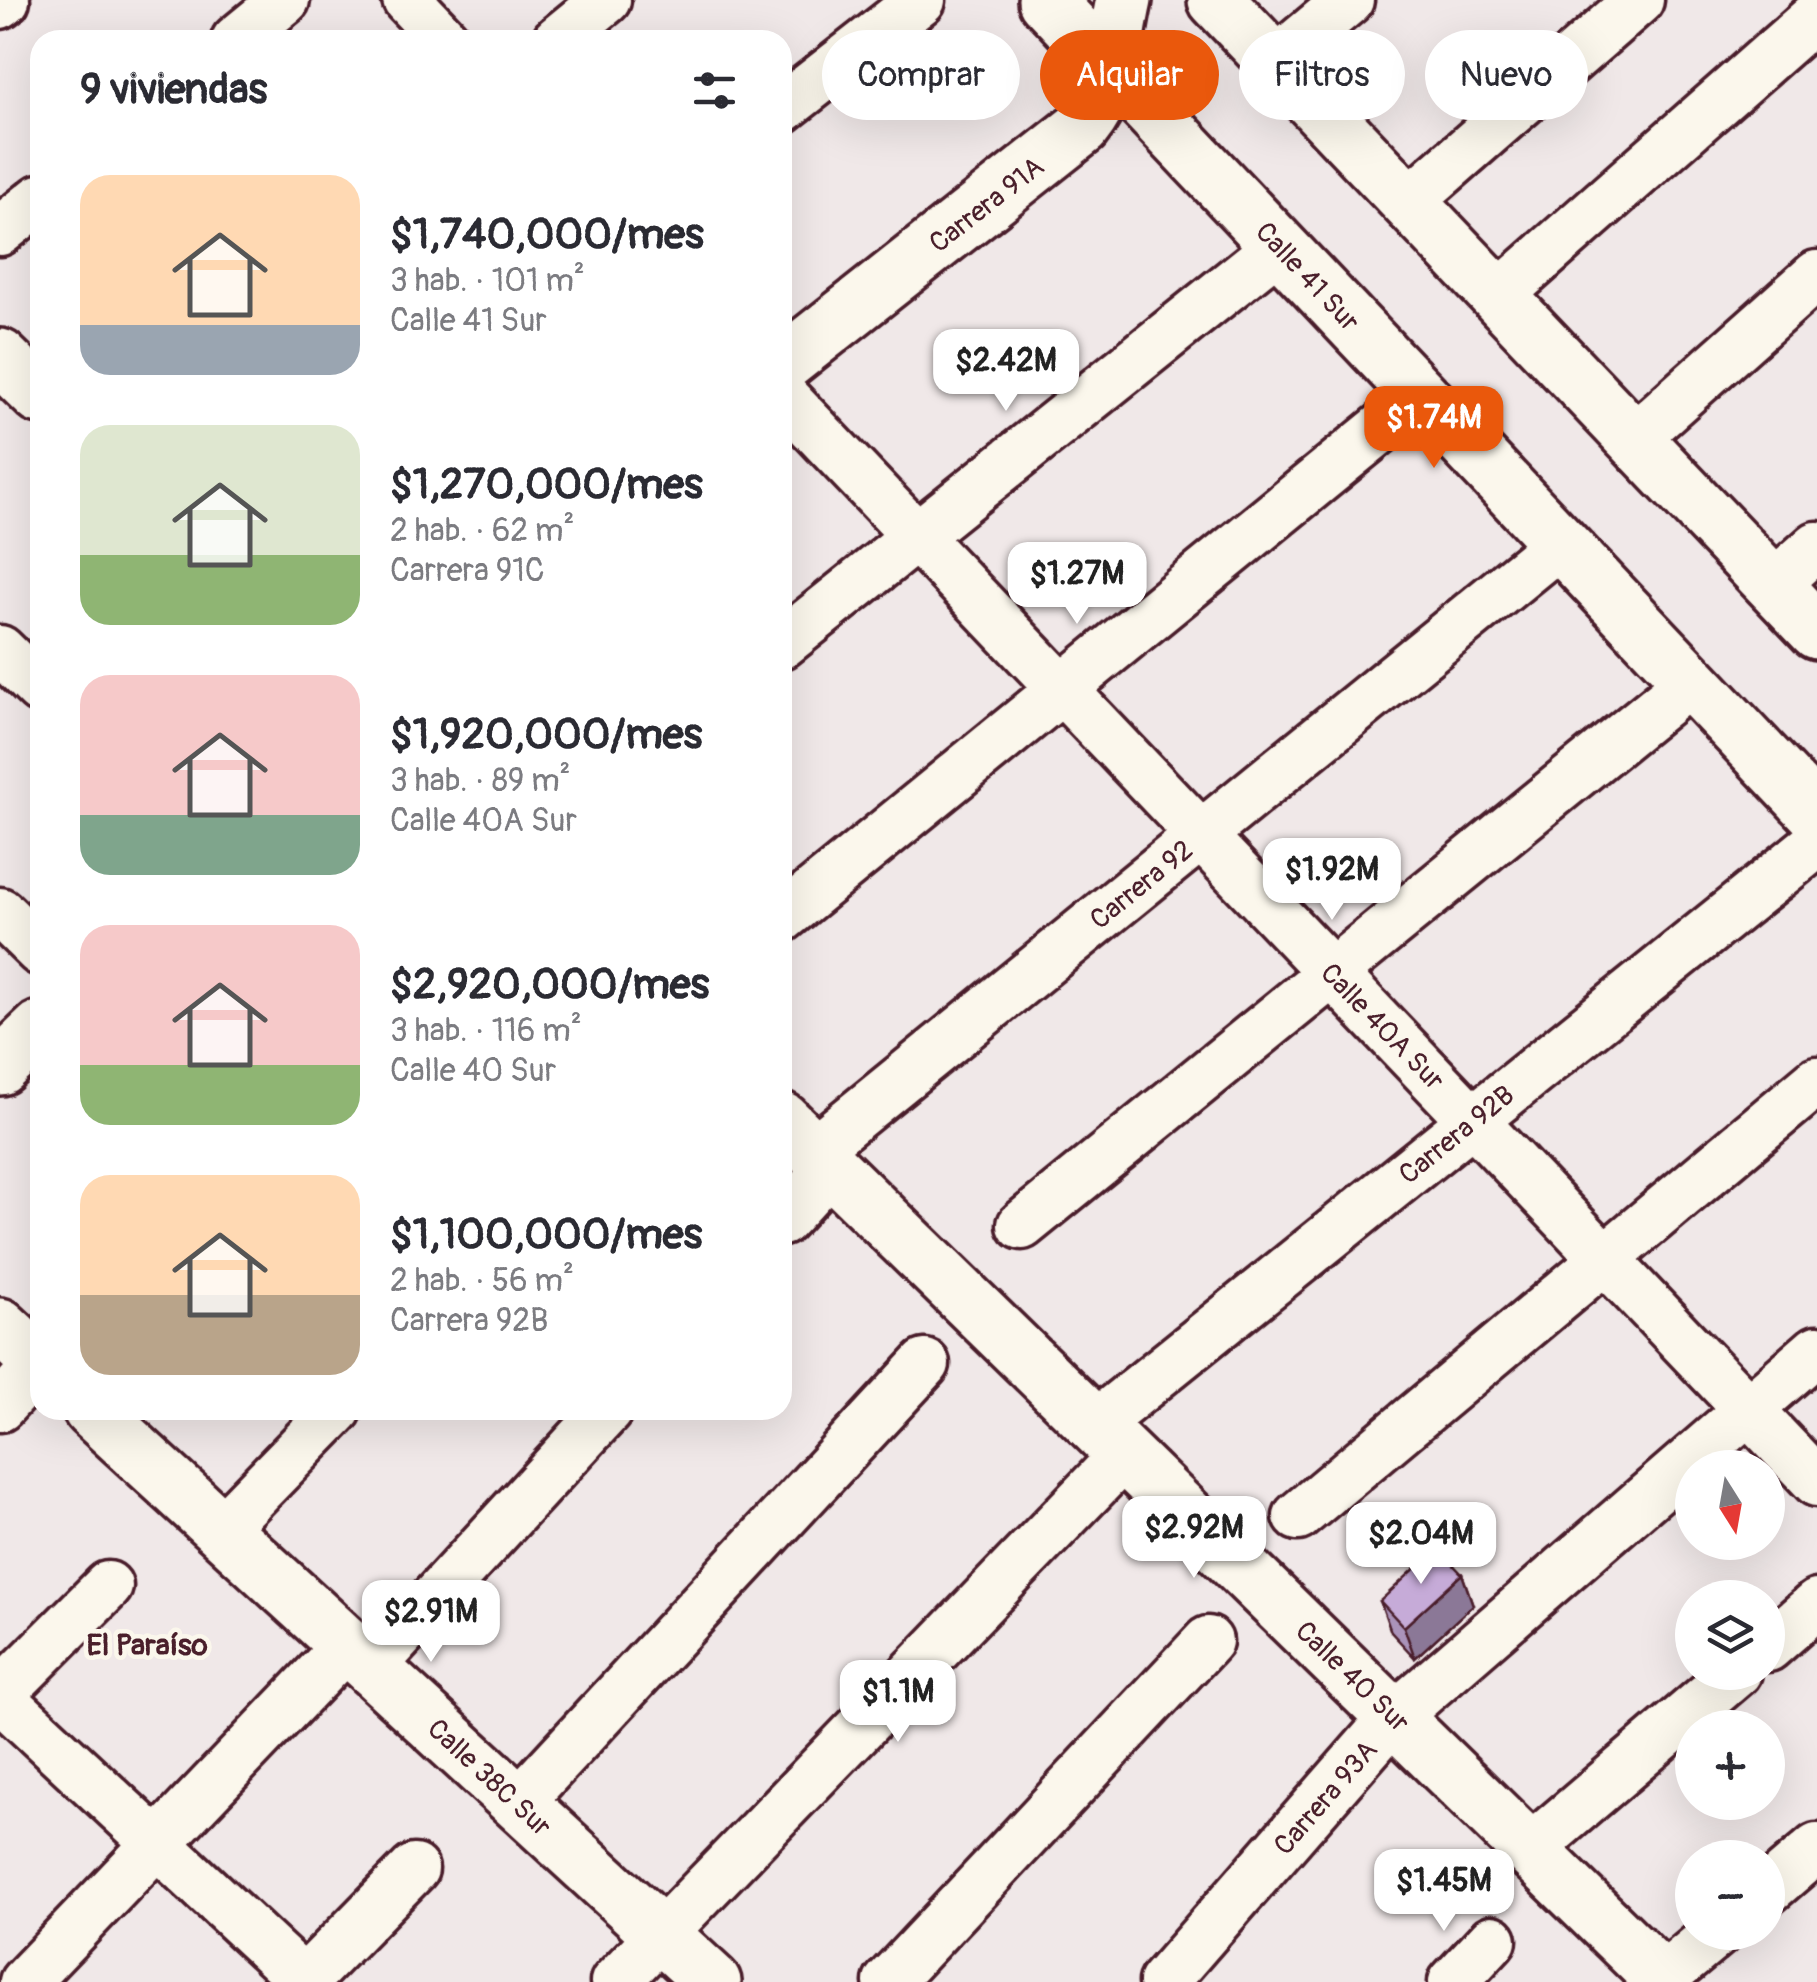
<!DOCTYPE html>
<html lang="es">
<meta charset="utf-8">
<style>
body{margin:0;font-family:Pangolin,sans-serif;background:#f7f7f7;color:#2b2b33;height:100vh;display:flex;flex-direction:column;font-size:38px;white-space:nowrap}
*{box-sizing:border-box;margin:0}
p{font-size:32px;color:#7c7c81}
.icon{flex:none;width:55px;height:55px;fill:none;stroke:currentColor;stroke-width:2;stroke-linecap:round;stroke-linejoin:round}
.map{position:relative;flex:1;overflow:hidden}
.sheet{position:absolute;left:30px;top:30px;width:762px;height:1390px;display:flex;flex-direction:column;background:#fff;border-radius:30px;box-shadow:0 10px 40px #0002}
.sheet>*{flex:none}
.banner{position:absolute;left:822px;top:30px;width:842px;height:90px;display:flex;gap:20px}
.needle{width:65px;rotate:169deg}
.fabs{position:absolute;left:1675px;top:1450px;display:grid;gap:20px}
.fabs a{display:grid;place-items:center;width:110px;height:110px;border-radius:50%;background:#fff;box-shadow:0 10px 40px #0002;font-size:50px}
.price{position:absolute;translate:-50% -85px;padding:0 22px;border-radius:20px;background:#fff;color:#222;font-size:32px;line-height:65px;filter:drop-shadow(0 2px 5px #0008)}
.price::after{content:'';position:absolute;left:50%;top:60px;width:30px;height:22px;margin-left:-15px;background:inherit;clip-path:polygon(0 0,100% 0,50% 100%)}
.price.on{background:#ea580c;color:#fff}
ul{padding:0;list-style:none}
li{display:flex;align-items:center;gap:30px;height:250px;padding:0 50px}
li span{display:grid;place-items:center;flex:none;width:280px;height:200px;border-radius:30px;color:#555}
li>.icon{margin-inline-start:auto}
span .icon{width:120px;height:120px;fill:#fffc;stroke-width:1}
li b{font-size:42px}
h2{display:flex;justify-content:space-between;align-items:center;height:120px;padding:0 50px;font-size:42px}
.tag{padding:0 35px;border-radius:45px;background:#fff;box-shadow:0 10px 40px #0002;font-size:35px;line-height:90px}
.tag.on{background:#ea580c;color:#fff}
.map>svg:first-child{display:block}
</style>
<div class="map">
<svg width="1817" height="1982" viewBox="0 0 1817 1982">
<rect width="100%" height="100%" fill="#f0e8e8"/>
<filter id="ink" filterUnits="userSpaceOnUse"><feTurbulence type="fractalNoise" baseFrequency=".01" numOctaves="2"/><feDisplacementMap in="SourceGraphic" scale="20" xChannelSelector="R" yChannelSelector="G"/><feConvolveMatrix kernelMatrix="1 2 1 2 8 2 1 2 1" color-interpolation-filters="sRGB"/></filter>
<g filter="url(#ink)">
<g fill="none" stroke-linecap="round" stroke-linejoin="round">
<defs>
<path id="street" d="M407 0 445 40
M0 4 5 0
M236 40 285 0
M557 40 606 0
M1275 62 1349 0
M782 109 921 0
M1408 202 1639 0
M0 231 40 199
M1498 296 1817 15
M782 395 1817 1482
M1634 438 1817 275
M1773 585 1817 546
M782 644 1279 246
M0 650 40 689
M0 912 40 951
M782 918 1421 396
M814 1150 1560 543
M782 1221 831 1168
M1022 1225 1691 681
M0 1407 40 1363
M1095 1425 1817 843
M1298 1516 1817 1081
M221 1529 337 1410
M1768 1647 1817 1604
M371 1667 608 1410
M0 1694 108 1586
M0 1697 305 1982
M518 1803 925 1364
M1530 1849 1737 1672
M1768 1890 1817 1848
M1662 1979 1718 1932
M24 1982 347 1645
M303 1982 414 1869
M615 1982 1125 1454
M888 1982 1208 1641
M1163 1982 1394 1717 1817 1350
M1453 1982 1492 1940"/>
<path id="secondary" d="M1046 0 1817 814
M1216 0 1817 631
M0 357 40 396
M782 365 1082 128C1115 87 1113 49 1124 0
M0 1067 40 1029
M782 1120 1665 1982
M0 1326 40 1363
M91 1410 713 1982"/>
</defs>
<use href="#street" stroke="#4a1f2b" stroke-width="55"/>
<use href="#secondary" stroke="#4a1f2b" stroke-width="62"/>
<use href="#street" stroke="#fbf7ec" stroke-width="48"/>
<use href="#secondary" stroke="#fbf7ec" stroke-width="55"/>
</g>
<path fill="#aa93ba" stroke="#4a1f2b" stroke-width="2.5" d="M1462 1574 1473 1605 1415 1658 1391 1632 1380 1601Z"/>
<path fill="#8b7897" stroke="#4a1f2b" stroke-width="2.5" d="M1462 1574 1473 1605 1415 1658 1404 1627Z"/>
<path fill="#c6abd8" stroke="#4a1f2b" stroke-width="2.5" d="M1437 1548 1462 1574 1404 1627 1380 1601Z"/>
</g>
<g text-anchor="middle" stroke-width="9" stroke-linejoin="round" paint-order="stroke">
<g font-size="28" fill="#4a1f2b" stroke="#fbf7ec">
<text transform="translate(986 204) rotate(-38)" y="10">Carrera 91A</text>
<text transform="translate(1308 276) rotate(47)" y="10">Calle 41 Sur</text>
<text transform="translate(1141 884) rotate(-39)" y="10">Carrera 92</text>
<text transform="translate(1383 1026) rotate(46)" y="10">Calle 40A Sur</text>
<text transform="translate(1456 1134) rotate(-39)" y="10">Carrera 92B</text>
<text transform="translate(1353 1676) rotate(44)" y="10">Calle 40 Sur</text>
<text transform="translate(490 1777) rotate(43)" y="10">Calle 38C Sur</text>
<text transform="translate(1325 1797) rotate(-49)" y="10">Carrera 93A</text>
</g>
<g font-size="30" font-weight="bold" fill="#4a1f2b" stroke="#fbf7ec">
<text x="147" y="1655">El Paraíso</text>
</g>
</g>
</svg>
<div class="fabs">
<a><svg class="needle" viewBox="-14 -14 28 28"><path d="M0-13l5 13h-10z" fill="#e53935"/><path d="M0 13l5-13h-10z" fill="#7c7c81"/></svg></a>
<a><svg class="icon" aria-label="layers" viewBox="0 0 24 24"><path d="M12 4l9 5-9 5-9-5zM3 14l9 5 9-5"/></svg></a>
<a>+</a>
<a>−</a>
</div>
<b class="price" style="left:1006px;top:414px">$2.42M</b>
<b class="price on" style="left:1434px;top:471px">$1.74M</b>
<b class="price" style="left:1077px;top:627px">$1.27M</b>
<b class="price" style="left:1332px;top:923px">$1.92M</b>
<b class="price" style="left:1194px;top:1581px">$2.92M</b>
<b class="price" style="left:1421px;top:1587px">$2.04M</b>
<b class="price" style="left:431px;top:1665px">$2.91M</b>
<b class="price" style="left:898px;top:1745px">$1.1M</b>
<b class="price" style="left:1444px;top:1934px">$1.45M</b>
<div class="banner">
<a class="tag">Comprar</a>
<a class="tag on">Alquilar</a>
<a class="tag">Filtros</a>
<a class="tag">Nuevo</a>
</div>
<section class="sheet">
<h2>9 viviendas<svg class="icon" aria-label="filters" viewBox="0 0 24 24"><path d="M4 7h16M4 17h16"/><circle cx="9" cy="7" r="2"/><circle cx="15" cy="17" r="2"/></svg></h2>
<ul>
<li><span style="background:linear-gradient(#ffd9b3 75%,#9aa5b1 0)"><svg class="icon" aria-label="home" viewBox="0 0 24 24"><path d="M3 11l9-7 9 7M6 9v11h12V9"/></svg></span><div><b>$1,740,000/mes</b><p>3 hab. · 101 m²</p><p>Calle 41 Sur</p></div></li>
<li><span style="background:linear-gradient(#dfe7d0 65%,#8fb573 0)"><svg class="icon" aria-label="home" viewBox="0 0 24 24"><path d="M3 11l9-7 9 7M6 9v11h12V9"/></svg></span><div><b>$1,270,000/mes</b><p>2 hab. · 62 m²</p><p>Carrera 91C</p></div></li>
<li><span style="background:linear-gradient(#f6c9c9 70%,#7fa58c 0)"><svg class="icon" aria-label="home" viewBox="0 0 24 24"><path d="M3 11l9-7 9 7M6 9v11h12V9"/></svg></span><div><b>$1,920,000/mes</b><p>3 hab. · 89 m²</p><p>Calle 40A Sur</p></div></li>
<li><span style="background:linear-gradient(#f6c9c9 70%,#8fb573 0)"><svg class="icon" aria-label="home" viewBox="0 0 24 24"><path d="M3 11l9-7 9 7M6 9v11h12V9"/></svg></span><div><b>$2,920,000/mes</b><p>3 hab. · 116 m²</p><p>Calle 40 Sur</p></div></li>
<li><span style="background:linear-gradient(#ffd9b3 60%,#b9a48a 0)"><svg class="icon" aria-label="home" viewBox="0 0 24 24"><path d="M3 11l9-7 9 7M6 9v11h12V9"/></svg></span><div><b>$1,100,000/mes</b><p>2 hab. · 56 m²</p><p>Carrera 92B</p></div></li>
</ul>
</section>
</div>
